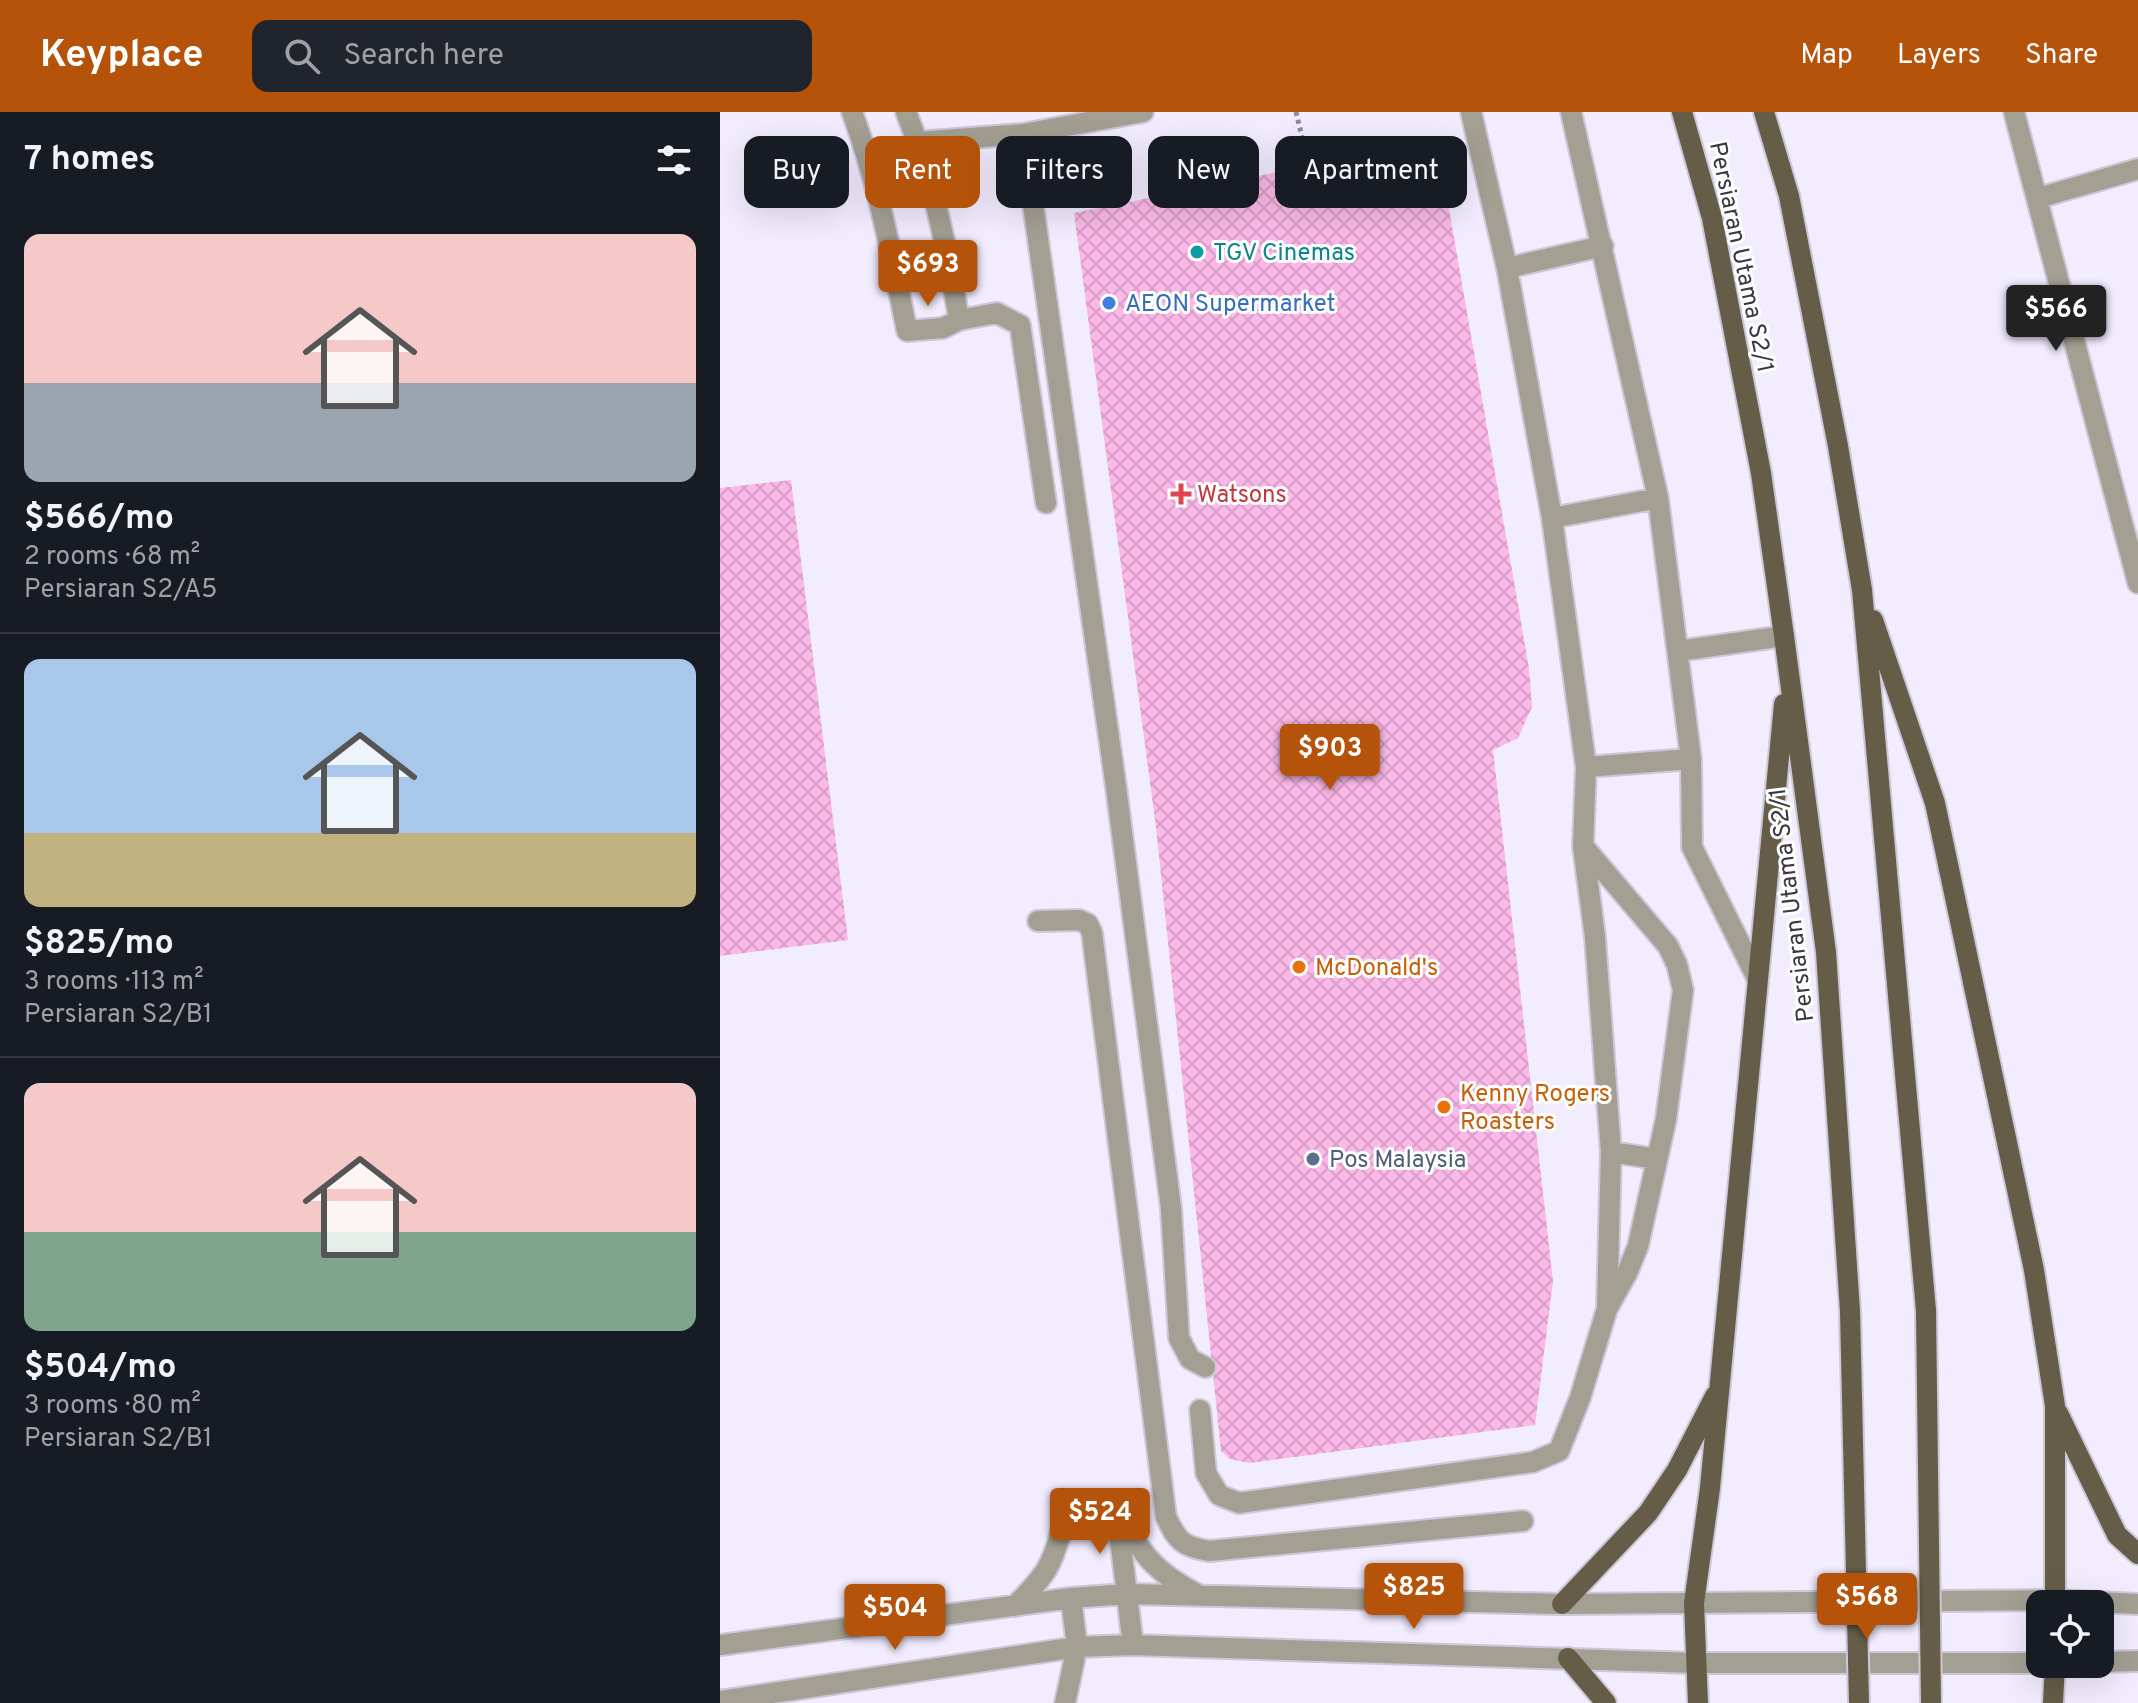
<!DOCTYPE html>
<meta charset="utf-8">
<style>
body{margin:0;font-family:Overpass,sans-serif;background:#20242c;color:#f1f3f6;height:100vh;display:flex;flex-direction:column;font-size:30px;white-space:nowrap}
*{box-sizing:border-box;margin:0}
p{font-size:26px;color:#9ea1a6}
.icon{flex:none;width:44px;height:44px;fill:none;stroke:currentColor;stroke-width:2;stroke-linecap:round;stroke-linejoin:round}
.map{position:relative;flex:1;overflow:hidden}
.sheet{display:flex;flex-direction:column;background:#171b24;width:720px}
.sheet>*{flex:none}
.hud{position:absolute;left:24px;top:24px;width:760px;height:72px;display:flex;gap:16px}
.fabs{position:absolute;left:1306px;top:1478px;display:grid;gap:16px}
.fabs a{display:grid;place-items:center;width:88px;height:88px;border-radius:16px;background:#171b24;box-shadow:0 8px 32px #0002;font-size:40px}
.price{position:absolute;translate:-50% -68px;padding:0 18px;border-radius:8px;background:#b45309;color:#fff;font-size:26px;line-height:52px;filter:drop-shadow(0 2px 4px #0008)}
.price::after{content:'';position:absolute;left:50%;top:48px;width:24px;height:18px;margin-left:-12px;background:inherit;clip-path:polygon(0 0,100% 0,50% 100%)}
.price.current{background:#222;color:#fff}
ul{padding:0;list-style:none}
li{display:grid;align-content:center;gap:16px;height:424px;padding:0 24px}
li+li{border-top:2px solid #363941}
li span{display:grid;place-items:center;height:248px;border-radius:16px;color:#555}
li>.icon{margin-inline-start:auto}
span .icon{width:144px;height:144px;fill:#fffc;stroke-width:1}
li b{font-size:34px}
h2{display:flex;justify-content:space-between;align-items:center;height:96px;padding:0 24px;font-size:34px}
.pill{padding:0 28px;border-radius:16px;background:#171b24;box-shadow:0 8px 32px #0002;font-size:28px;line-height:72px}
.pill.current{background:#b45309;color:#fff}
header{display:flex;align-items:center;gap:48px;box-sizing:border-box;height:112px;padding:0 40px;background:#b45309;color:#fff}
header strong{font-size:38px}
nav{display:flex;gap:44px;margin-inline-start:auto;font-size:28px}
.search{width:560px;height:72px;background:#20242c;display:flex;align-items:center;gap:20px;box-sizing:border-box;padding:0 28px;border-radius:16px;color:#9ea1a6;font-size:30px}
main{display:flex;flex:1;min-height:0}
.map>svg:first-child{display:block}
</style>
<header>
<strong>Keyplace</strong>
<div class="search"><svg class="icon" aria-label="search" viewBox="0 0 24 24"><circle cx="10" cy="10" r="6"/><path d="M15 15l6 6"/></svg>Search here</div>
<nav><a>Map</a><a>Layers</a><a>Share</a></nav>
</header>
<main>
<section class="sheet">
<h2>7 homes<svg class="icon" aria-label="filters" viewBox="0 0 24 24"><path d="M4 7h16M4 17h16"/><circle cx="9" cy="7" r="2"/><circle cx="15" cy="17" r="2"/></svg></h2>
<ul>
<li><span style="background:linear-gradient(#f6c9c9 60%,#9aa5b1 0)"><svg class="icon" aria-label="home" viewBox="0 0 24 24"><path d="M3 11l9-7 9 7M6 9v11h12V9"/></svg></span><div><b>$566/mo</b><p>2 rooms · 68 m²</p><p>Persiaran S2/A5</p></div></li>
<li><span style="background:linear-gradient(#a9c7e8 70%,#c2b280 0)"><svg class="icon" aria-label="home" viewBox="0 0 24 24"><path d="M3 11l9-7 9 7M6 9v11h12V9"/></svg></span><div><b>$825/mo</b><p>3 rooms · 113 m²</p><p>Persiaran S2/B1</p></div></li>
<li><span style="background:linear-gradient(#f6c9c9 60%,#7fa58c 0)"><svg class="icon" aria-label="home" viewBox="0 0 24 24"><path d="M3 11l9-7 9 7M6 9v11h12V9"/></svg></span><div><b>$504/mo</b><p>3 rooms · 80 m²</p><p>Persiaran S2/B1</p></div></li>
</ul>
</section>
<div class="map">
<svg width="1418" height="1591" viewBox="0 0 1418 1591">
<defs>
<pattern id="building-cross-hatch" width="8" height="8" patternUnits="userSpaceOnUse" patternTransform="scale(2)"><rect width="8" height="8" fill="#fbb8e8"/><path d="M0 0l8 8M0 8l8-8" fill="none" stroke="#d89fc8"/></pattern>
</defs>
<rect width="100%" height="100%" fill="#f1ecfe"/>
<path fill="url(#building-cross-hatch)" d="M717 28 809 556 812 595 798 626 773 638 833 1169 815 1313 529 1351 510 1347 501 1339 436 715 354 101Z
M71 368 128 828 0 844V376Z"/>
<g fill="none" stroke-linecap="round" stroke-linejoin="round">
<defs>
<path id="minor" d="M132 0C158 70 172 146 187 219L223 216 239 208 277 201 300 213 326 391
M186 0C213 67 227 136 239 208
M751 0 787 156 832 406 866 655 863 734 875 825 891 1040 887 1197
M851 0 938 386 971 647 972 735 1037 866
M1294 0 1418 471
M303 22 396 675 451 1096 459 1226 470 1247 485 1255
M198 30 303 22 423 0
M1318 86 1418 57
M787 156 883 134
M832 406 938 386
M958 539 1064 524
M866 655 971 647
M318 809 359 808 368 812 372 821 446 1405C458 1430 462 1434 489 1439L803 1409
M891 1040 937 1047
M480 1298 486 1361 499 1383 519 1391 813 1350 839 1339 860 1286 887 1197 907 1161 918 1134 946 1007 963 878 957 853 948 834 863 734
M397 1401 413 1533
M402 1408C425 1446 437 1461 477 1482
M295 1494C326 1463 332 1455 343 1412
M0 1533 351 1486 407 1482 842 1492 1335 1488 1418 1492
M1380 1550 1418 1549
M0 1589 357 1535 413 1533 975 1551H1320
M345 1591 357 1535 351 1486"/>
<path id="major" d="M962 0 992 106 1041 361 1064 524 1106 840 1130 1199
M1044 0 1069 84 1118 334 1142 478 1206 1199
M1153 508 1215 691 1314 1158 1335 1294V1492
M1338 1301 1397 1423 1418 1442
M842 1492 928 1401 957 1358 995 1284
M848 1546 886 1591
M978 1591 974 1491 990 1376 1064 592
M1333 1591 1335 1552"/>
</defs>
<use href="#minor" stroke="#ccc8d8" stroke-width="24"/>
<use href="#major" stroke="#ccc8d8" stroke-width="24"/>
<path stroke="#8d8997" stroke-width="5" stroke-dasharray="4 4" stroke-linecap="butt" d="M576 0 589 54"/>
<use href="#minor" stroke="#a39f93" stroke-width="20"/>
<use href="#major" stroke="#655d48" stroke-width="20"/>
<defs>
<path id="major-bridge" d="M1130 1199 1139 1591
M1206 1199 1211 1591"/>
</defs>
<use href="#major-bridge" stroke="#ccc8d8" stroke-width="24" stroke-linecap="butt"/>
<use href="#major-bridge" stroke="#655d48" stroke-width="20"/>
</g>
<circle fill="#0f9aa8" stroke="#fff" stroke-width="3" cx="477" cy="140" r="8"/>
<circle fill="#3f7fe0" stroke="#fff" stroke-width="3" cx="389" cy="191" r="8"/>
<path fill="#e0444e" stroke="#fff" stroke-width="3" d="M457 370h8v8h8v8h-8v8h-8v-8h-8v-8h8z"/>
<g fill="#e8710a" stroke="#fff" stroke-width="3">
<circle cx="579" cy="855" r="8"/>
<circle cx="724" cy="995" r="8"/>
</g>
<circle fill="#5c6f8a" stroke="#fff" stroke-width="3" cx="593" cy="1047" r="8"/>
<g text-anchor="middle" stroke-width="6" stroke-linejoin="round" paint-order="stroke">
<g font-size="24" fill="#0d838f" stroke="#fff" text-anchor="start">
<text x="493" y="148">TGV Cinemas</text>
</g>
<g font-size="24" fill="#3a3742" stroke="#fff">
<text transform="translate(1022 145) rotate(78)" y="8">Persiaran Utama S2/1</text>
<text transform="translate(1071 793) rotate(-97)" y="8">Persiaran Utama S2/1</text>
</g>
<g font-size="24" fill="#366cbe" stroke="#fff" text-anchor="start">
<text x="405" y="199">AEON Supermarket</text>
</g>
<g font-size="24" fill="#be3a42" stroke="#fff" text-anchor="start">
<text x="477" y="390">Watsons</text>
</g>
<g font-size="24" fill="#c56008" stroke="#fff" text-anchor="start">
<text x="595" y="863">McDonald's</text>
<text x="740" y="989">Kenny Rogers<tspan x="740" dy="28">Roasters</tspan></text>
</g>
<g font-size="24" fill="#4e5e75" stroke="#fff" text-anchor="start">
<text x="609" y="1055">Pos Malaysia</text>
</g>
</g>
</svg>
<div class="fabs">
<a><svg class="icon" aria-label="locate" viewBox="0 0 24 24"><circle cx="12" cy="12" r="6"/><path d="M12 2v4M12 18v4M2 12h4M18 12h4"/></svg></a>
</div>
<b class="price" style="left:208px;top:196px">$693</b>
<b class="price current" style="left:1336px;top:241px">$566</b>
<b class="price" style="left:610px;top:680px">$903</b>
<b class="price" style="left:380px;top:1444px">$524</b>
<b class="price" style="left:694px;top:1519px">$825</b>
<b class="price" style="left:1147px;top:1529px">$568</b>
<b class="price" style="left:175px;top:1540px">$504</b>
<div class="hud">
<a class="pill">Buy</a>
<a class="pill current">Rent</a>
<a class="pill">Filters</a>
<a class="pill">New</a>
<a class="pill">Apartment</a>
</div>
</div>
</main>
